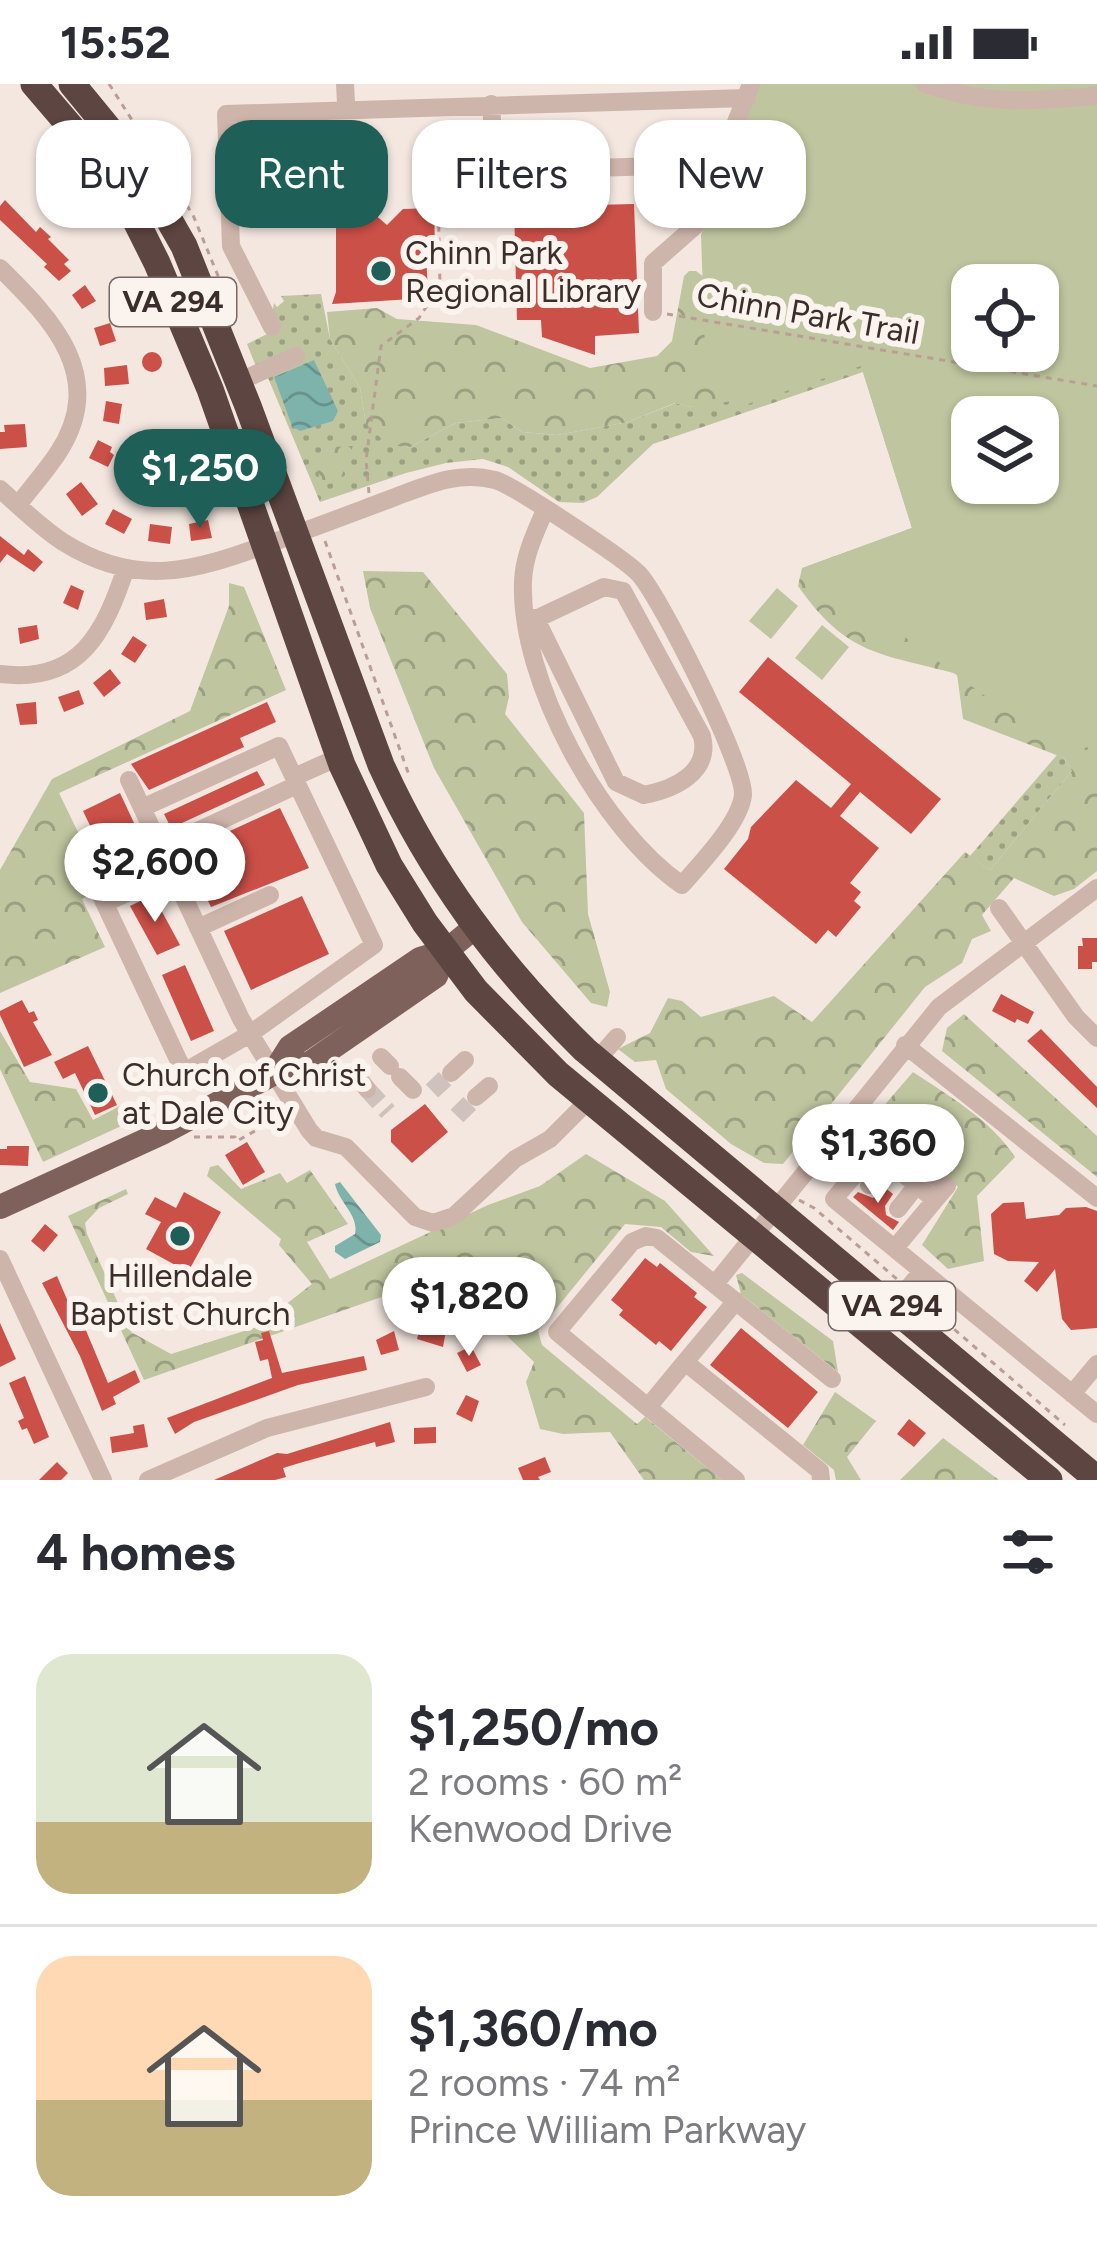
<!DOCTYPE html>
<meta charset="utf-8">
<style>
body{margin:0;font-family:Figtree,sans-serif;background:#f7f7f7;color:#2b2b33;height:100vh;display:flex;flex-direction:column;font-size:45px;white-space:nowrap}
*{box-sizing:border-box;margin:0}
p{font-size:39px;color:#7c7c81}
.icon{flex:none;width:66px;height:66px;fill:none;stroke:currentColor;stroke-width:2;stroke-linecap:round;stroke-linejoin:round}
.map{position:relative;height:1396px;overflow:hidden}
.drawer{display:flex;flex-direction:column;background:#fff;flex:1}
.drawer>*{flex:none}
.hud{position:absolute;left:36px;top:36px;width:1026px;height:108px;display:flex;gap:24px}
.fabs{position:absolute;left:951px;top:180px;display:grid;gap:24px}
.fabs a{display:grid;place-items:center;width:108px;height:108px;border-radius:24px;background:#fff;box-shadow:0 3px 9px #0004;font-size:60px}
.price{position:absolute;translate:-50% -102px;padding:0 27px;border-radius:42px;background:#fff;color:#222;font-size:39px;line-height:78px;filter:drop-shadow(0 3px 6px #0008)}
.price::after{content:'';position:absolute;left:50%;top:72px;width:36px;height:27px;margin-left:-18px;background:inherit;clip-path:polygon(0 0,100% 0,50% 100%)}
.price.on{background:#1e5f58;color:#fff}
ul{padding:0;list-style:none}
li{display:flex;align-items:center;gap:36px;height:300px;padding:0 36px}
li+li{border-top:3px solid #e1e1e2}
li span{display:grid;place-items:center;flex:none;width:336px;height:240px;border-radius:36px;color:#555}
li>.icon{margin-inline-start:auto}
span .icon{width:144px;height:144px;fill:#fffc;stroke-width:1}
li b{font-size:51px}
h2{display:flex;justify-content:space-between;align-items:center;height:144px;padding:0 36px;font-size:51px}
.tag{padding:0 42px;border-radius:36px;background:#fff;box-shadow:0 3px 9px #0004;font-size:42px;line-height:108px}
.tag.on{background:#1e5f58;color:#fff}
.status{display:flex;justify-content:space-between;align-items:center;height:84px;padding:0 60px;background:#fff;direction:ltr}
.status svg{height:33px;fill:currentColor}
.map>svg:first-child{display:block}
</style>
<div class="status"><b>15:52</b><svg viewBox="0 0 49 12"><path d="M0 12V9h3v3zM5 12V6h3v6zM10 12V3h3v9zM15 12V0h3v12zM26 1h20v11H26zM47 4h2v5h-2z"/></svg></div>
<div class="map">
<svg width="1097" height="1396" viewBox="0 0 1097 1396">
<defs>
<pattern id="grass-dots" width="8" height="8" patternUnits="userSpaceOnUse" patternTransform="scale(3)"><rect width="8" height="8" fill="#bfc59f"/><path d="M2 2h.1M6 6h.1" fill="none" stroke="#9ca082" stroke-width="1.8" stroke-linecap="round"/></pattern>
<pattern id="forest-crowns" width="20" height="18" patternUnits="userSpaceOnUse" patternTransform="scale(3)"><rect width="20" height="18" fill="#bfc59f"/><path d="M2 6a3 3 0 1 1 6 0M12 15a3 3 0 1 1 6 0" fill="none" stroke="#9ca082"/></pattern>
<pattern id="water-waves" width="16" height="10" patternUnits="userSpaceOnUse" patternTransform="scale(3)"><rect width="16" height="10" fill="#7eb3ac"/><path d="M0 5q4-4 8 0t8 0" fill="none" stroke="#68928c"/></pattern>
</defs>
<rect width="100%" height="100%" fill="#f4e7e0"/>
<path fill="url(#grass-dots)" d="M321 210 330 255 360 304 366 340 408 364 456 339 502 334 522 348 557 351 628 338 676 319 691 323 871 258 863 288 653 360 597 413 583 419 559 418 508 383 483 375 446 379 406 389 320 418 266 289 257 285 247 260 269 249 274 219 277 223 284 217 281 212Z
M1057 671 1064 674 1072 687 990 786 970 772Z"/>
<path fill="url(#forest-crowns)" fill-rule="evenodd" d="M1097 31V787L1074 805 1054 812 1014 794 982 831 991 847 972 855 962 879 925 903 783 1080 764 1079 731 1060 666 1005 656 976 635 978 618 965 650 949 668 914 682 917 701 933 774 912 812 938 965 768 990 786 1072 687 1064 674 963 635 957 590C880 569 847 572 798 502L802 484 912 444 863 288 871 259 747 315 691 323 675 319 628 338 557 351 522 348 502 334 456 339 408 364 386 359 366 340 360 304 330 255 327 228 377 224 397 235 476 241 590 284 657 272 672 257 684 192 689 187H696L709 197ZM1023 160 1038 201V267H972L942 209ZM972 333H1038V399H972Z
M353 362 340 396 326 401 319 392 316 372 332 363Z
M363 487 423 488 507 590 509 613 505 630 584 729 588 830 610 908 607 923 591 919 522 838 434 684 370 524Z
M229 499 244 503 286 606 59 709 90 773 80 781 89 811 82 815 105 863 0 909V786L52 695 190 627 229 522Z
M964 930 1097 1052V1093L942 967 947 944Z
M0 947 30 998 76 1005 93 1036 122 1021 130 1038 43 1078 0 985Z
M913 988C949 1012 991 1036 1015 1073L977 1112 984 1177 948 1185 922 1161 958 1103 906 1054 875 1032Z
M586 1070 665 1117 714 1172 691 1168 661 1143 625 1140 538 1247 542 1261 637 1340 645 1333 722 1396H644L610 1348 563 1350 540 1345 526 1298 534 1278 457 1203 416 1201 144 1296 68 1132 126 1105 128 1110 99 1124 85 1139 87 1150 131 1248 171 1270 257 1243 312 1200 279 1161 281 1155 207 1092 210 1083 218 1081 241 1105 280 1089 287 1099 310 1086 348 1140 307 1158 330 1195 488 1121 540 1102Z
M742 1189 833 1257 838 1288 741 1210 736 1191Z
M835 1308 876 1337 847 1373 861 1396H836L834 1386 803 1361Z
M943 1354 999 1396H900Z"/>
<path fill="#bfc59f" fill-rule="evenodd" d="M757 0H1097V662L1060 667 808 482 912 444 861 282 742 322 705 265 701 151ZM972 201H1038V267H972ZM972 333H1038V399H972Z
M777 504 798 522 771 555 749 537Z
M822 541 849 563 822 596 795 574Z"/>
<path fill="url(#water-waves)" d="M314 276 338 327 333 337 300 347 292 342 274 293Z
M340 1098 381 1151 380 1158 345 1175 335 1168V1162L355 1150C359 1131 339 1119 335 1100Z"/>
<path fill="#cb5048" d="M5 116 36 148 40 143 51 153 48 155 69 176 64 180 71 187 59 197 44 183 47 180 0 136V122Z
M634 120 639 249 595 252V271L542 253 541 236H517L514 123Z
M434 124 435 165H426L428 214 332 220 336 208V132L373 129 387 141 403 125Z
M85 201 96 217 82 225 72 211Z
M110 239 116 257 100 262 94 244Z
M142 278a10 10 0 1 1 20 0a10 10 0 1 1-20 0Z
M127 281 129 300 105 302 104 284Z
M106 317 122 320 119 340 103 337Z
M25 340 27 363 0 365V348H5L4 341Z
M98 356 112 363 110 368 114 371 108 383 89 374Z
M81 398 98 420 82 432 66 410Z
M113 425 132 435 124 450 105 440Z
M208 436 212 454 191 457 189 440Z
M150 440 172 443 170 460 148 457Z
M0 452 24 471 28 465 43 478 34 488 7 470 0 479Z
M71 501 84 507 78 526 63 519Z
M164 515 167 533 146 536 144 519Z
M37 541 39 555 20 560 18 544Z
M133 552 147 561 135 579 121 570Z
M768 573 941 715 911 750 860 708 840 732 879 764 850 799 861 808 854 817 861 823 836 853 828 846 816 860 724 785 748 755 751 743 796 696 831 724 851 700 739 608Z
M110 585 121 599 104 613 93 599Z
M79 606 84 620 64 628 58 613Z
M36 618 37 640 20 641 16 620Z
M267 618 276 638 240 654 244 663 149 706 131 680Z
M257 687 265 701 171 744 164 730Z
M120 709 149 771 113 789 83 727Z
M280 724 309 784 211 823 184 768Z
M153 811 180 861 157 871 130 822Z
M302 812 329 870 251 906 224 847Z
M1082 854H1097V878H1092V885H1078V862H1083Z
M185 881 214 947 191 957 162 891Z
M1001 910 1034 928 1028 940 1017 935 1015 939 992 927Z
M22 916 29 929 34 927 38 936 33 938 52 971 24 983 0 931V927Z
M1041 945 1097 1003V1024L1027 957Z
M88 962 117 1021 95 1031 75 989 63 995 54 978Z
M425 1020 448 1048 412 1079 391 1058V1046Z
M247 1058 265 1088 243 1101 225 1071Z
M7 1062H29L28 1082 0 1081V1065H7Z
M884 1103 893 1110 885 1122 886 1131 899 1138 893 1146 853 1113 858 1108 873 1114Z
M184 1108 221 1128 188 1188 146 1165 161 1138 145 1130 155 1113 176 1124Z
M1024 1118 1026 1135 1059 1131 1066 1124 1086 1123 1097 1127V1244L1071 1246 1062 1235 1055 1185 1037 1208 1024 1197 1039 1178 1008 1177 994 1170 991 1130 1003 1119Z
M45 1140 58 1151 44 1168 31 1157Z
M645 1174 657 1183 660 1179 697 1209 694 1213 707 1223 671 1267 659 1257 656 1261 619 1231 623 1226 611 1216Z
M57 1192 72 1227 77 1225 108 1299 135 1286 140 1298 113 1313 116 1320 102 1327 80 1272 42 1199Z
M422 1237 447 1241 443 1263 417 1255Z
M0 1239 16 1275 0 1283Z
M741 1244 818 1308 788 1344 710 1281Z
M269 1247 282 1289 364 1272 367 1286 298 1301 194 1338 175 1350 167 1334 272 1294 268 1275 260 1277 255 1258 263 1256 261 1249Z
M394 1247 399 1266 381 1271 376 1256Z
M471 1262 481 1281 467 1288 457 1269Z
M25 1292 49 1353 34 1360 27 1344 22 1346 18 1337 24 1334 9 1299Z
M466 1311 479 1317 472 1338 456 1330Z
M909 1335 926 1349 914 1363 897 1350Z
M390 1338 395 1358 376 1363 375 1358 303 1378 283 1384 286 1393 275 1396H214L277 1369 287 1370Z
M144 1340 148 1363 112 1369 110 1353 134 1349 133 1342Z
M436 1343V1359L414 1360V1344Z
M545 1373 551 1388 538 1393 540 1396H523L518 1384Z
M57 1378 68 1389 61 1396H39Z"/>
<g fill="none" stroke-linecap="round" stroke-linejoin="round">
<path stroke="#cfc2bc" stroke-width="18" stroke-dasharray="18 9" stroke-linecap="butt" d="M367 1005 388 1028
M432 1007 451 989
M457 1032 476 1013"/>
<path stroke="#ba9e95" stroke-width="3" stroke-dasharray="6 6" stroke-linecap="butt" d="M109 0 193 131 221 199
M725 105 769 83
M667 230 1097 302
M369 409 366 376 381 262 419 234 440 202 438 106
M325 457 409 691
M194 1053H235L237 1057 262 1043
M799 1116 814 1124 898 1196
M918 1214 1065 1341"/>
<path stroke="#ceb5ab" stroke-width="18" d="M345 0 350 95
M925 0C988 22 1032 17 1097 12
M491 20 495 79 500 87 720 80
M0 184C52 235 108 293 58 369 46 387 31 404 18 421
M653 228V179L695 142 751 0
M272 243 231 162 226 30 747 14
M238 298 296 272
M0 405C20 423 40 443 63 458 138 505 194 487 271 459 311 445 350 430 390 415 425 402 457 386 495 396 513 401 625 475 639 490 661 514 745 682 743 711 740 739 700 780 682 801 601 745 519 597 523 497 524 472 535 449 545 426
M525 532 536 535 604 503 623 507 702 652C711 688 675 705 644 711L616 698 536 535
M0 590C80 600 104 549 126 484
M294 693 339 673
M129 696 241 935 309 1046 316 1054 346 1063 415 1133 433 1139 454 1132 515 1075 550 1055 588 1017
M161 764 297 701
M88 784 184 988 250 950 374 861 279 662 142 724
M105 819 172 788
M999 824 1076 933 1097 954
M198 844 270 811
M905 961 1097 1114
M381 973 390 982
M597 976 617 953
M451 989 465 976
M357 992 367 1005
M400 993 413 1006
M476 1013 489 1002
M842 1039 935 1116 895 1164
M899 1063 887 1059 878 1063 834 1115 1097 1330
M917 1078 947 1102 935 1116
M869 1101 888 1077
M898 1125 917 1101
M0 1175 103 1396
M715 1200 939 923 1097 804
M893 1223 922 1187
M685 1278 736 1217
M1072 1310 1097 1280
M648 1323 685 1278 820 1387 821 1396
M148 1396 267 1344 426 1303
M736 1396 557 1248 632 1158 646 1152 657 1154 832 1295"/>
<path stroke="#7e615b" stroke-width="24" d="M273 990 290 963 420 875 446 867 474 844
M0 1123 164 1048 273 990 310 979 436 892 446 867"/>
<path stroke="#5d4541" stroke-width="27" d="M34 0 99 76 124 113 157 179 210 305 342 681 389 781 425 839 476 907 558 990 1049 1396
M72 0 136 78 184 162 248 322 381 681C431 791 499 882 585 966L1097 1395"/>
</g>
<g fill="#1e5f58" stroke="#fbf3ee" stroke-width="4.5">
<circle cx="381" cy="187" r="12"/>
<circle cx="98" cy="1009" r="12"/>
<circle cx="180" cy="1152" r="12"/>
</g>
<g text-anchor="middle" stroke-width="12" stroke-linejoin="round" paint-order="stroke">
<g fill="#fbf3ee" stroke="#756866" stroke-width="3">
<rect x="110" y="194" width="126" height="48" rx="9"/>
<rect x="829" y="1198" width="126" height="48" rx="9"/>
</g>
<g font-size="30" font-weight="bold" fill="#3b2d2b">
<text x="173" y="228">VA 294</text>
<text x="892" y="1232">VA 294</text>
</g>
<g font-size="33" fill="#3b2d2b" stroke="#fbf3ee" text-anchor="start">
<text x="405" y="180">Chinn Park<tspan x="405" dy="38">Regional Library</tspan></text>
<text x="122" y="1002">Church of Christ<tspan x="122" dy="38">at Dale City</tspan></text>
<text x="180" y="1203" text-anchor="middle">Hillendale<tspan x="180" dy="38">Baptist Church</tspan></text>
</g>
<g font-size="33" fill="#3b2d2b" stroke="#fbf3ee">
<text transform="translate(808 229) rotate(10)" y="12">Chinn Park Trail</text>
</g>
</g>
</svg>
<div class="fabs">
<a><svg class="icon" aria-label="locate" viewBox="0 0 24 24"><circle cx="12" cy="12" r="6"/><path d="M12 2v4M12 18v4M2 12h4M18 12h4"/></svg></a>
<a><svg class="icon" aria-label="layers" viewBox="0 0 24 24"><path d="M12 4l9 5-9 5-9-5zM3 14l9 5 9-5"/></svg></a>
</div>
<b class="price on" style="left:200px;top:447px">$1,250</b>
<b class="price" style="left:155px;top:841px">$2,600</b>
<b class="price" style="left:878px;top:1122px">$1,360</b>
<b class="price" style="left:469px;top:1275px">$1,820</b>
<div class="hud">
<a class="tag">Buy</a>
<a class="tag on">Rent</a>
<a class="tag">Filters</a>
<a class="tag">New</a>
</div>
</div>
<section class="drawer">
<h2>4 homes<svg class="icon" aria-label="filters" viewBox="0 0 24 24"><path d="M4 7h16M4 17h16"/><circle cx="9" cy="7" r="2"/><circle cx="15" cy="17" r="2"/></svg></h2>
<ul>
<li><span style="background:linear-gradient(#dfe7d0 70%,#c2b280 0)"><svg class="icon" aria-label="home" viewBox="0 0 24 24"><path d="M3 11l9-7 9 7M6 9v11h12V9"/></svg></span><div><b>$1,250/mo</b><p>2 rooms · 60 m²</p><p>Kenwood Drive</p></div></li>
<li><span style="background:linear-gradient(#ffd9b3 60%,#c2b280 0)"><svg class="icon" aria-label="home" viewBox="0 0 24 24"><path d="M3 11l9-7 9 7M6 9v11h12V9"/></svg></span><div><b>$1,360/mo</b><p>2 rooms · 74 m²</p><p>Prince William Parkway</p></div></li>
</ul>
</section>
